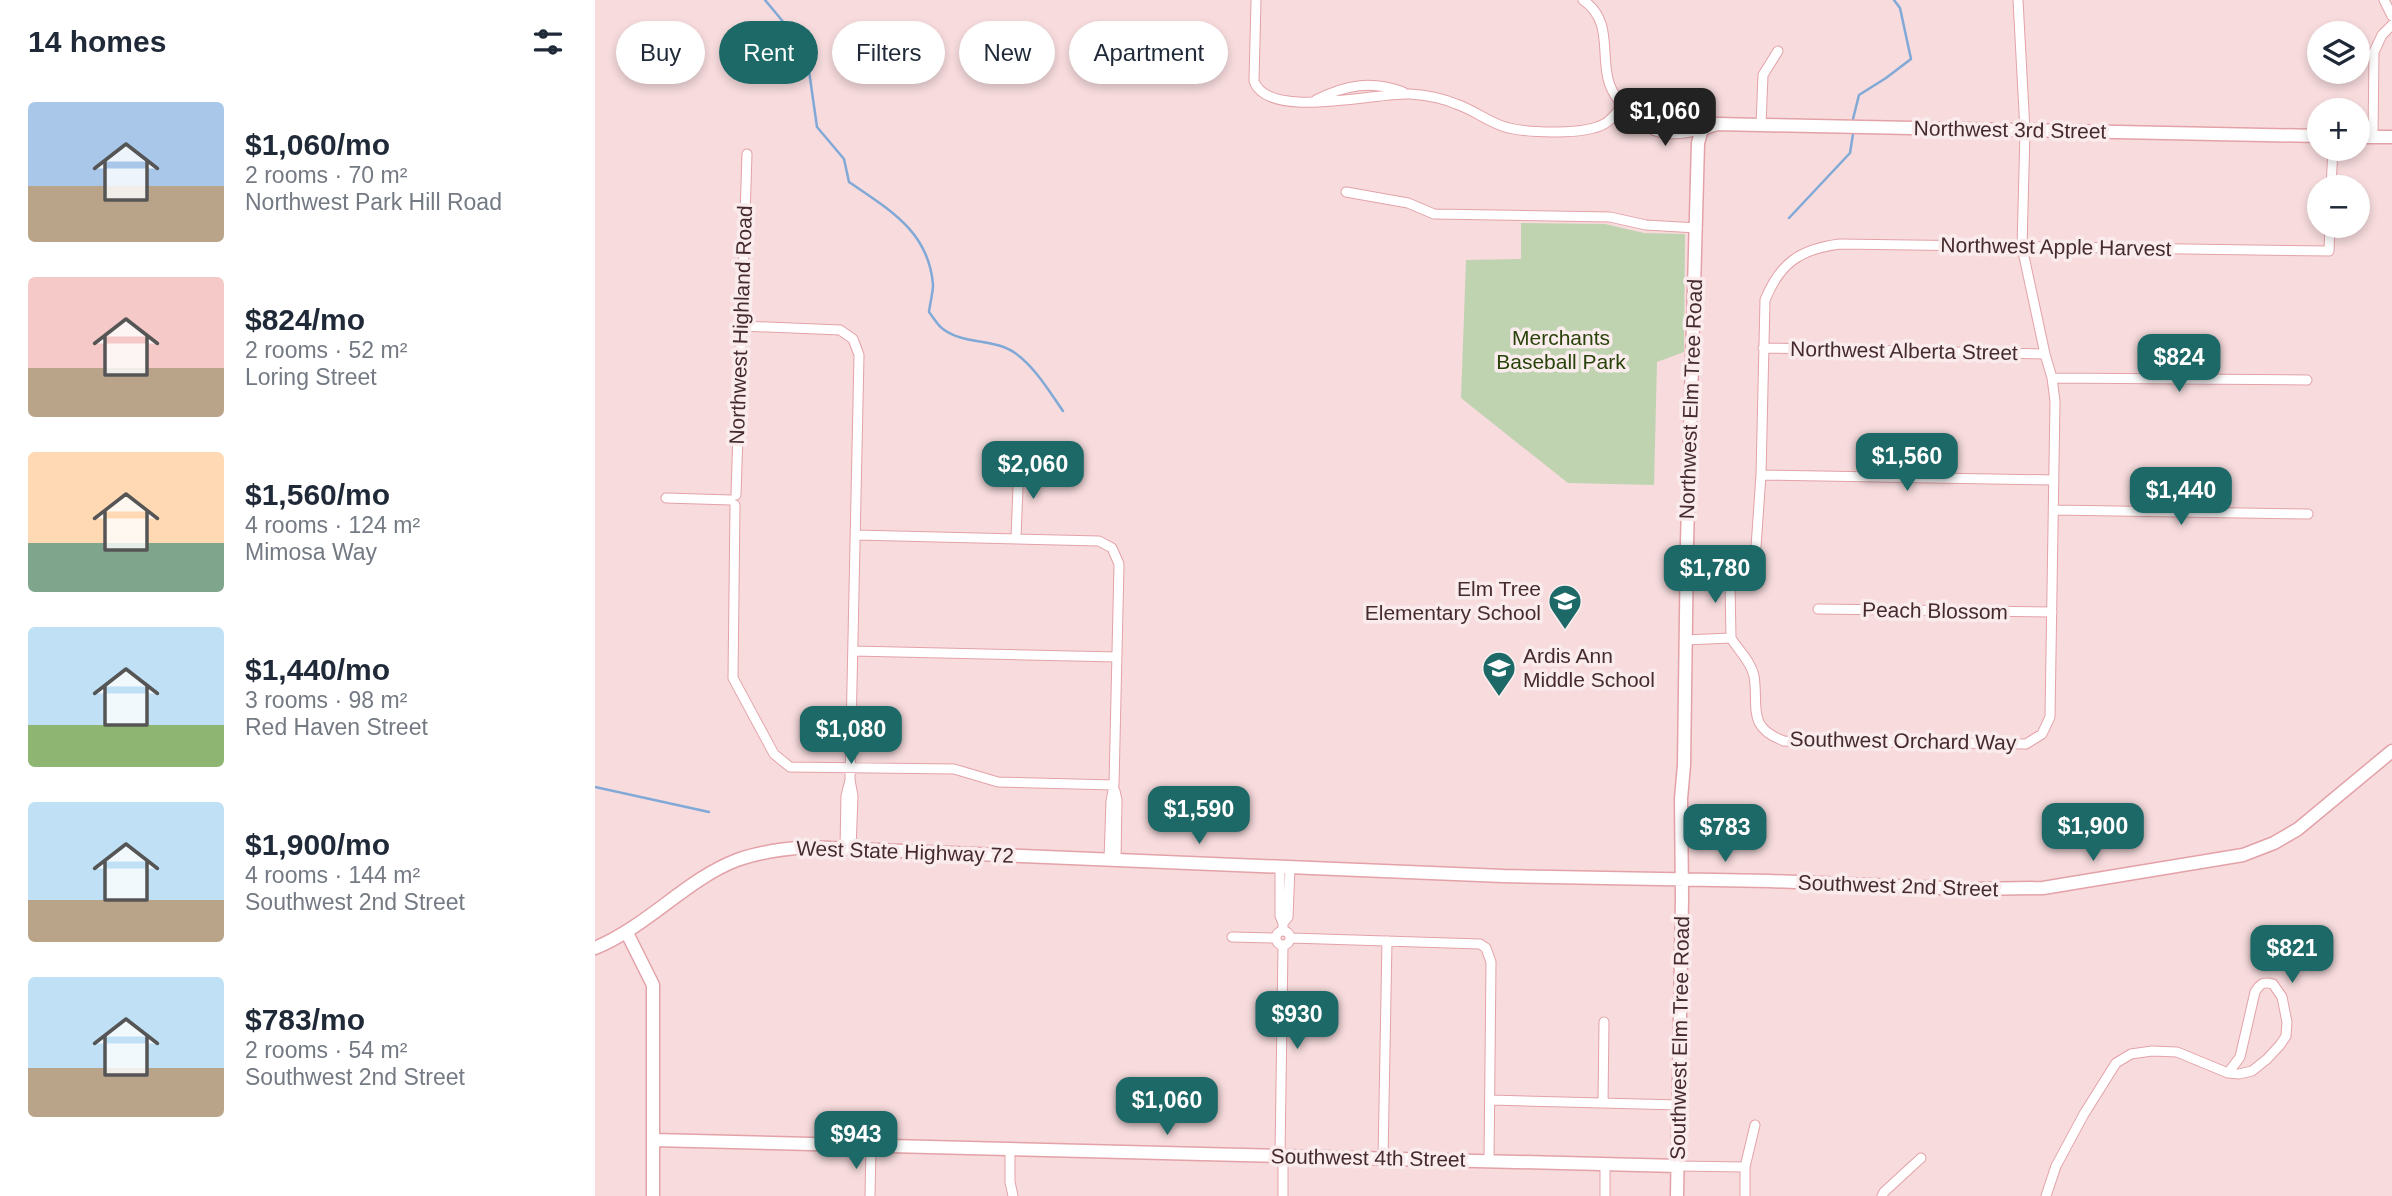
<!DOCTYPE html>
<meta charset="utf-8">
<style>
body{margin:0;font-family:Helvetica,sans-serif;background:#f2f2f3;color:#1f2937;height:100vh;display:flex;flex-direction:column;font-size:26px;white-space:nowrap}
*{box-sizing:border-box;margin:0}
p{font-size:23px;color:#747a83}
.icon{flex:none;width:38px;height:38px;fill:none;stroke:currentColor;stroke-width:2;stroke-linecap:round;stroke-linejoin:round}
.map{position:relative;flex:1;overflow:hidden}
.drawer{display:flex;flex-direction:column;background:#fff;width:595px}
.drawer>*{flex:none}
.guide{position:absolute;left:21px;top:21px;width:665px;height:63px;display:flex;gap:14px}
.fabs{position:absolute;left:1712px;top:21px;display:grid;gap:14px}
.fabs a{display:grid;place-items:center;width:63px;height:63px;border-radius:50%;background:#fff;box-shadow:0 4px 10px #0003;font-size:35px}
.price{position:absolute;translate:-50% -60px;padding:0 16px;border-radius:14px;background:#1c6967;color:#fff;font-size:23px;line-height:46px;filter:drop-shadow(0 2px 4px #0008)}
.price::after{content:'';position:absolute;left:50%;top:42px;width:21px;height:16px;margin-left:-10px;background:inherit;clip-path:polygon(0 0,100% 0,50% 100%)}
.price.on{background:#222;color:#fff}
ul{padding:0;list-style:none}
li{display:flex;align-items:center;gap:21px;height:175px;padding:0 28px}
li span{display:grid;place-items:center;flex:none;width:196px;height:140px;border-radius:7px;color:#555}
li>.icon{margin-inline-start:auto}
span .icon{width:84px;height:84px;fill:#fffc;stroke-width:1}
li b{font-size:30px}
h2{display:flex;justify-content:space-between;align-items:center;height:84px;padding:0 28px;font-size:30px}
.tag{padding:0 24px;border-radius:32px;background:#fff;box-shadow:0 4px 10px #0003;font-size:24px;line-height:63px}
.tag.on{background:#1c6967;color:#fff}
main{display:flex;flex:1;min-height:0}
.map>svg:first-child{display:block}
</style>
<main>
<section class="drawer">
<h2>14 homes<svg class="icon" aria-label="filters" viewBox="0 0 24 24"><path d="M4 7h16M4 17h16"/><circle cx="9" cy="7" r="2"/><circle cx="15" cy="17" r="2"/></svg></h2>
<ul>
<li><span style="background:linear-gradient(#a9c7e8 60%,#b9a48a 0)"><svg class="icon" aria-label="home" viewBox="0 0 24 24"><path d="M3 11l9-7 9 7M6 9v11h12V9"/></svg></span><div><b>$1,060/mo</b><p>2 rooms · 70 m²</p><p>Northwest Park Hill Road</p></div></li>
<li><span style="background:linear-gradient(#f6c9c9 65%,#b9a48a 0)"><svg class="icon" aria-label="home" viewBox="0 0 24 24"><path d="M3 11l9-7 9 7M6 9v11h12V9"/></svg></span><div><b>$824/mo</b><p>2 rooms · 52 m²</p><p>Loring Street</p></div></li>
<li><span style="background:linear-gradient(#ffd9b3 65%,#7fa58c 0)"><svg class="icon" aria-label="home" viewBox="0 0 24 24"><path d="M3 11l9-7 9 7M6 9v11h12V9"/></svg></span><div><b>$1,560/mo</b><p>4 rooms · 124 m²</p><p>Mimosa Way</p></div></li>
<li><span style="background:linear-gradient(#bfe0f5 70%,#8fb573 0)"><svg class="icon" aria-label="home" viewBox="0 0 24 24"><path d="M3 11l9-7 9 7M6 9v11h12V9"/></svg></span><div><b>$1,440/mo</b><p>3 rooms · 98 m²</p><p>Red Haven Street</p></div></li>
<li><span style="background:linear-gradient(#bfe0f5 70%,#b9a48a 0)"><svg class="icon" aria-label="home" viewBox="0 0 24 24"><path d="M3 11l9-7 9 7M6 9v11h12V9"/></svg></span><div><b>$1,900/mo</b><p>4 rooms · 144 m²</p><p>Southwest 2nd Street</p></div></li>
<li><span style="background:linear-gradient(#bfe0f5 65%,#b9a48a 0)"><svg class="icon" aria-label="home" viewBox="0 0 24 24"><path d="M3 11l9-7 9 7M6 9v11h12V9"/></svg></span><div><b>$783/mo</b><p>2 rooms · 54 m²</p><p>Southwest 2nd Street</p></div></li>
</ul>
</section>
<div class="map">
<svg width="1797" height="1196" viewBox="0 0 1797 1196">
<rect width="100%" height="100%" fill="#f7dbdd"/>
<path fill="#bfd3b1" d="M926 223 1010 224 1049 233 1090 234 1089 352 1062 362 1059 485 973 483 866 398 871 260 926 259Z"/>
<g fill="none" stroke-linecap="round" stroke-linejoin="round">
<path stroke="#81a9d7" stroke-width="2.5" d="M170 0 190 24 214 71 222 127 249 159 254 182C293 209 334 231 338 285 338 293 335 303 334 312 338 317 343 326 348 329 369 345 399 338 420 353 440 367 454 391 468 411
M1258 119 1264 95 1291 78 1316 59 1305 8 1299 0
M1194 218 1255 153 1258 134
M0 787 114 812"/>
<defs>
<path id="street" d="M661 0 659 81C673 121 782 92 815 94 830 95 847 98 861 104 880 110 895 124 914 128 935 133 990 135 1009 124 1016 121 1022 111 1028 106
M988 0C1017 20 1006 50 1013 79 1017 95 1026 104 1038 114 1043 118 1048 125 1054 128 1069 137 1092 134 1107 129
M1789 0 1797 16
M721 100C750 85 776 80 808 92
M1044 118 1094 122 1107 129
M1166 125 1168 75 1183 51
M1778 137 1779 52 1787 35 1797 25
M1736 187 1738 149
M751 192 813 203 839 214 1015 217 1051 225 1102 228
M146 326 245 330 258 339 264 355 255 780
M1168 348 1450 354
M1457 378 1712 380
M1166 475 1459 480
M141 495 152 154
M71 498 136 500
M140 505 138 678 179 754 195 767 359 769 403 782 519 785
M1459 510 1713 514
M261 535 504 541 517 548 524 564 519 785 516 801 514 860
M421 538 424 462
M1092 581 1138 578 1154 565 1161 547 1166 475 1170 300C1185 263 1205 249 1245 244L1734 251 1735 226
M1223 609 1457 612
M1136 638C1143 650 1156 661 1159 676 1164 707 1151 727 1189 741L1431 744 1447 734 1455 717 1460 401 1457 378 1450 354 1427 247 1430 131 1423 0
M1136 638 1135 584 1138 578
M1090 640 1136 638
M258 651 522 657
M520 791 522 800 521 860
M250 848 251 796 255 780 258 796 256 848
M685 867V916L688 923V931
M688 923 693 917 695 867
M681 938a7 7 0 1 1 14 0a7 7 0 1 1-14 0Z
M637 937 680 938
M696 938 885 944 891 948 896 962 894 1161
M688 946 685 1156 688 1167V1196
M896 1100 1084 1105
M1008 1103 1009 1022
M415 1149V1182L418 1196
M788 1159 792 941
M1083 1166 1150 1167
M275 1196 276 1146
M1010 1196V1164
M1150 1196V1167L1160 1125
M1287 1196 1289 1192 1326 1158
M1451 1196 1461 1166 1489 1114 1521 1063 1536 1054 1557 1051 1582 1052 1633 1073 1644 1074 1657 1071 1672 1059 1685 1045 1691 1036 1692 1022 1687 997 1678 984C1668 981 1665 984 1660 992L1645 1057 1633 1073"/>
<path id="secondary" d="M1762 137H1797
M32 933 58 985V1196
M0 948C53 926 92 879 142 860 164 852 187 849 211 847L908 876 1174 881 1374 889 1448 888 1648 855 1679 843 1703 829 1797 751
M59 1140 1083 1166
M1082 1196 1087 898 1086 799 1089 765 1092 543 1103 143 1107 129 1122 124 1166 125 1724 136"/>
</defs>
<use href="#street" stroke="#e3a2a8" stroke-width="11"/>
<use href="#secondary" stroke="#e3a2a8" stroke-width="15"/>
<use href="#street" stroke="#fff" stroke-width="9"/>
<use href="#secondary" stroke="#fff" stroke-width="12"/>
</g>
<defs>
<symbol id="school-pin" viewBox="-11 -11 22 30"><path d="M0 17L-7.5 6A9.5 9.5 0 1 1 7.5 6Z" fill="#1c6967" stroke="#faeced"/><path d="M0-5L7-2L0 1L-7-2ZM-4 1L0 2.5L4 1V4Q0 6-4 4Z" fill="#fff"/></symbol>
</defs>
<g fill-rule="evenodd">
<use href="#school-pin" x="951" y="582" width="38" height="52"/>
<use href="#school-pin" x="885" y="649" width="38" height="52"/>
</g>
<g text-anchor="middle" stroke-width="7" stroke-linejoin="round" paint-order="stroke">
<g font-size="21" fill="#462b2e" stroke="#faeced">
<text transform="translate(1415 130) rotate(1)" y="7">Northwest 3rd Street</text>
<text transform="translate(1461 247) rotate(1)" y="7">Northwest Apple Harvest</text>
<text transform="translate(146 325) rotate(-88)" y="7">Northwest Highland Road</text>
<text transform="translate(1309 351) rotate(1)" y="7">Northwest Alberta Street</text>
<text transform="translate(1096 399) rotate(-88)" y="7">Northwest Elm Tree Road</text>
<text transform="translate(1340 611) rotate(1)" y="7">Peach Blossom</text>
<text transform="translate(1308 741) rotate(1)" y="7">Southwest Orchard Way</text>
<text transform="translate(310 852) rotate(2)" y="7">West State Highway 72</text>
<text transform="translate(1303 886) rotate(2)" y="7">Southwest 2nd Street</text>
<text transform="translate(1085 1038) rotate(-89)" y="7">Southwest Elm Tree Road</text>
<text transform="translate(773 1158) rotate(1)" y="7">Southwest 4th Street</text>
</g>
<g font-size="21" fill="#28430a" stroke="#faeced">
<text x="966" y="345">Merchants<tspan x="966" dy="24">Baseball Park</tspan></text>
</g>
<g font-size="21" fill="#462b2e" stroke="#faeced" text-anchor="end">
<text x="946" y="596">Elm Tree<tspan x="946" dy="24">Elementary School</tspan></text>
<text x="928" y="663" text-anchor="start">Ardis Ann<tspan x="928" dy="24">Middle School</tspan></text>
</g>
</g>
</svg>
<div class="fabs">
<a><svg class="icon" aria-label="layers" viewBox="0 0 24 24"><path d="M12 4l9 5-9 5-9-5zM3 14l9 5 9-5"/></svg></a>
<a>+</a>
<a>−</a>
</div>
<b class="price on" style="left:1070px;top:148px">$1,060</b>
<b class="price" style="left:1584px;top:394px">$824</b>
<b class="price" style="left:1312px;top:493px">$1,560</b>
<b class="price" style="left:438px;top:501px">$2,060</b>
<b class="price" style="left:1586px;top:527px">$1,440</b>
<b class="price" style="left:1120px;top:605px">$1,780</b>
<b class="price" style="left:256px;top:766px">$1,080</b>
<b class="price" style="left:604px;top:846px">$1,590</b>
<b class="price" style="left:1498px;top:863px">$1,900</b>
<b class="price" style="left:1130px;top:864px">$783</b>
<b class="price" style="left:1697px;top:985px">$821</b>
<b class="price" style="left:702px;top:1051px">$930</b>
<b class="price" style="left:572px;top:1137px">$1,060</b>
<b class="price" style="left:261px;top:1171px">$943</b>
<div class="guide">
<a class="tag">Buy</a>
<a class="tag on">Rent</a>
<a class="tag">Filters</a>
<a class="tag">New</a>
<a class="tag">Apartment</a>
</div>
</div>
</main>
